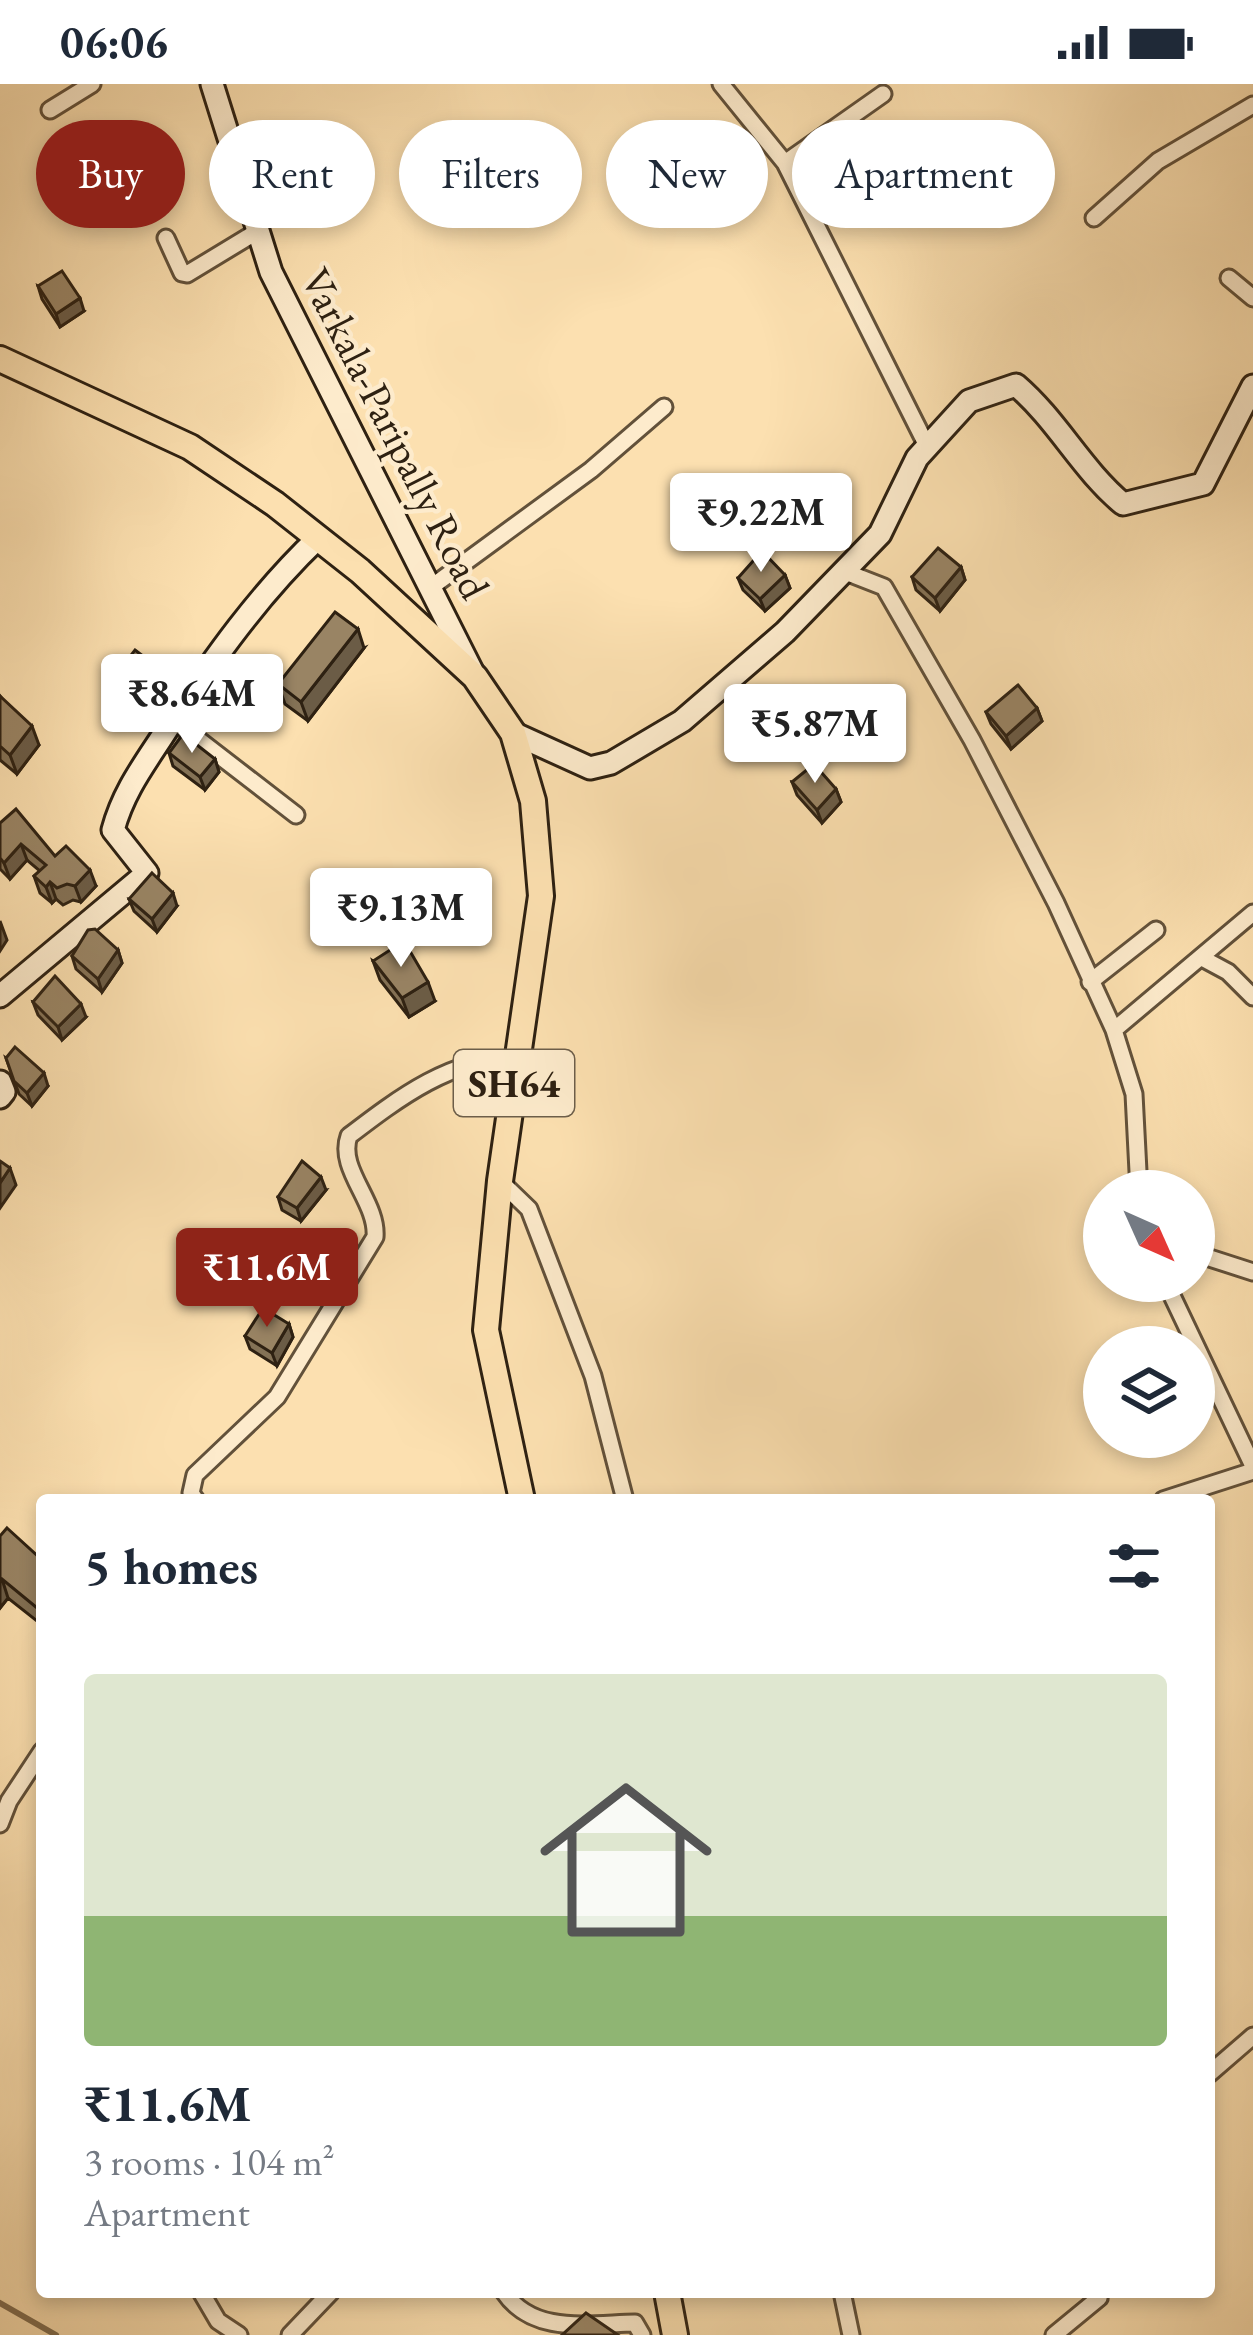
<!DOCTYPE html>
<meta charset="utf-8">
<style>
body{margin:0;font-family:"EB Garamond",serif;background:#f2f2f3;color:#1f2937;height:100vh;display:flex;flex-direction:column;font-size:45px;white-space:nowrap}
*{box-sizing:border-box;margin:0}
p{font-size:39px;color:#747a83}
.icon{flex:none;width:66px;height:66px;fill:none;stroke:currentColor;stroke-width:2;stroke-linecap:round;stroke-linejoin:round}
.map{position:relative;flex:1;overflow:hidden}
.side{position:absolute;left:36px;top:1410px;width:1179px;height:804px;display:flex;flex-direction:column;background:#fff;border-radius:12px;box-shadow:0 6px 18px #0003}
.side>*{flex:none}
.top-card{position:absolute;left:36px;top:36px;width:1182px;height:108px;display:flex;gap:24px}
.needle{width:78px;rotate:135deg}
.buttons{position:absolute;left:1083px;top:1086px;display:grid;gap:24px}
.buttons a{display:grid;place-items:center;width:132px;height:132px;border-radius:50%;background:#fff;box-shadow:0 6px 18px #0003;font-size:60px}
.price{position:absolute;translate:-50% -102px;padding:0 27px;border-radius:12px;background:#fff;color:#222;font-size:39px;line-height:78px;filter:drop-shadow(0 3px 6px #0008)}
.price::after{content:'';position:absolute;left:50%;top:72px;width:36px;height:27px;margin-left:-18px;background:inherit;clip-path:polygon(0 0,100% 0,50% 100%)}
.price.current{background:#8f2418;color:#fff}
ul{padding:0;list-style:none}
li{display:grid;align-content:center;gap:24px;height:636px;padding:0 48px}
li span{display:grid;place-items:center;height:372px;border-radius:12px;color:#555}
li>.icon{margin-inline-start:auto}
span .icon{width:216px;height:216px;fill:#fffc;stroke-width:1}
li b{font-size:51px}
h2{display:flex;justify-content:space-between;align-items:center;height:144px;padding:0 48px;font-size:51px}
.pill{padding:0 42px;border-radius:54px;background:#fff;box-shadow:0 6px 18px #0003;font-size:42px;line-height:108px}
.pill.current{background:#8f2418;color:#fff}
.status{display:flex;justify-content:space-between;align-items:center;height:84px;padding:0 60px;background:#fff;direction:ltr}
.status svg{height:33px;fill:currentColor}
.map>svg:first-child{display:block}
</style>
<div class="status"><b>06:06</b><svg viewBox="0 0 49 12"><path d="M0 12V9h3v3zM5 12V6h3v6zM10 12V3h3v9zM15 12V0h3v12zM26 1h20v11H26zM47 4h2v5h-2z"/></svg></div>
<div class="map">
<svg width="1253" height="2251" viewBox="0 0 1253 2251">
<rect width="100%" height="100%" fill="#fce0b0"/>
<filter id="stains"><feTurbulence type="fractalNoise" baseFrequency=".00167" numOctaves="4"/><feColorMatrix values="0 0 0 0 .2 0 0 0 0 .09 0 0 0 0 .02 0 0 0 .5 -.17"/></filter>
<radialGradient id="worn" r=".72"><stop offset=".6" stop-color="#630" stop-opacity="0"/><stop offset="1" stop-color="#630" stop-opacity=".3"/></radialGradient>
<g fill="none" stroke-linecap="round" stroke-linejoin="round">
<path stroke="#806d50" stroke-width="6" d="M0 2219 56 2251"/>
<defs>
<path id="street" d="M721 0 785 79 883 10
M50 26 92 0
M785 79 927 362
M1094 134 1158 77 1253 21
M166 154 182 189 187 190 258 147
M1229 194 1253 214
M843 487 884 503 972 656 1056 819 1114 946 1134 1010 1139 1107
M430 504 591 386 664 323
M173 636 296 731
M1202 874 1228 888 1253 913
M1090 898 1156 846
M1114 946 1253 829
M500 1097 529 1125 593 1292 625 1416
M1194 1169 1253 1188
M1165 1197 1253 1382
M196 1416 191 1409 195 1391 277 1313 375 1153C378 1118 337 1085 349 1052 396 1016 456 970 517 976
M1163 1416 1253 1387
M0 1740 9 1717 42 1667
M1209 1990 1253 1952
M201 2208 218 2237 239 2251
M504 2208C533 2251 588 2240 635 2239L642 2251
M842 2208 851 2251
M290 2251 331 2208
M1054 2251 1099 2214 1097 2208"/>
<path id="secondary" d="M212 0 271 188 472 587
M513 649 590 684 611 679 682 637 785 548 880 450 917 374 969 317 1016 301C1058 337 1081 385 1123 420L1203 400 1253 302
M0 912 147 789 113 746C124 705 147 677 169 642 213 575 260 509 318 454
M0 998 4 1008 0 1013"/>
<path id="primary" d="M0 275 190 363 275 420 360 487 475 593 513 649 533 717 541 812 500 1097 486 1246 522 1416
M667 2208 675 2251"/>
</defs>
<use href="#street" stroke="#62513a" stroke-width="21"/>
<use href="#secondary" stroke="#2e2112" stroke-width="27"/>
<use href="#primary" stroke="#2e2112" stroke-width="30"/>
<use href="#street" stroke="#fdebcc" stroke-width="15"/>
<use href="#secondary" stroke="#fdebcc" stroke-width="21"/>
<use href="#primary" stroke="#fce0b0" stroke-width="24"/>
</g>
<path fill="#847256" stroke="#2e2112" stroke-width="3" d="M38 202 84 227 60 243 42 215Z
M961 483 965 496 940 527 916 506 912 493Z
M785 491 790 504 765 527 743 506 738 494Z
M364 564 308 637 285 620 278 600Z
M118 588 174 604 157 627 123 601Z
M0 612 39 661 17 690 0 676Z
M1037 624 1042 637 1011 665 991 640 986 628Z
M169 669 215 675 219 688 205 706 173 682Z
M792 698 836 705 841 718 822 739 797 711Z
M0 739 55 772 96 802 81 818 73 816 63 821 56 815 52 819 40 809 34 792 40 787 27 776 10 795 0 785Z
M129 815 177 822 157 848 134 827Z
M118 866 122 879 102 908 76 885 72 872Z
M373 877 435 917 409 933 380 896Z
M33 918 86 933 62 956 38 931Z
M6 974 48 1002 32 1022 19 1010Z
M326 1106 301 1137 282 1126 278 1113Z
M289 1240 293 1253 277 1282 250 1265 245 1252Z
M0 1452 42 1476V1541L8 1514 0 1524Z"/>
<path fill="#6b5c46" stroke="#2e2112" stroke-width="3" d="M80 214 84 227 60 243 56 230Z
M961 483 965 496 940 527 935 514Z
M785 491 790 504 765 527 760 515Z
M358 545 364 564 308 637 301 618Z
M169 592 174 604 157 627 152 614Z
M1037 624 1042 637 1011 665 1006 652Z
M32 642 39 661 17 690 10 671Z
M215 675 219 688 205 706 200 693Z
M836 705 841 718 822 739 817 726Z
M21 760 27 776 10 795 4 779Z
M90 786 96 802 81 818 75 802Z
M50 798 56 815 52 819 46 803Z
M173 809 177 822 157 848 152 835Z
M0 837 7 856 0 867Z
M118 866 122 879 102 908 98 895Z
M428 898 435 917 409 933 402 914Z
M81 920 86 933 62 956 58 943Z
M44 989 48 1002 32 1022 27 1009Z
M10 1084 16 1101 0 1124V1099Z
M321 1093 326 1106 301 1137 297 1124Z
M289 1240 293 1253 277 1282 272 1269Z
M2 1495 8 1514 0 1524V1497Z"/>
<path fill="#998464" stroke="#2e2112" stroke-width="3" d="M62 187 80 214 56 230 38 202Z
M938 464 961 483 935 514 912 493Z
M762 467 785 491 760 515 738 494Z
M335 528 358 545 301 618 278 600Z
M135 566 169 592 152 614 118 588Z
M1018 601 1037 624 1006 652 986 628Z
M0 612 32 642 10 671 0 662Z
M183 650 215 675 200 693 169 669Z
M814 680 836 705 817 726 792 698Z
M16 725 55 772 66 762 90 786 75 802 67 800 57 804 50 798 46 803 34 792 46 781 21 760 4 779 0 774V739Z
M152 789 173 809 152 835 129 815Z
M95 845 118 866 98 895 72 872 88 846Z
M404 857 428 898 402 914 373 877Z
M55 892 81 920 58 943 33 918Z
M15 963 44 989 27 1009 14 997 6 974Z
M0 1077 10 1084 0 1099Z
M302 1077 321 1093 297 1124 278 1113Z
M263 1224 289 1240 272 1269 245 1252Z
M7 1444 42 1476V1528L2 1495 0 1497V1452Z
M586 2229 618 2251H562Z"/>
<g text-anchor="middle" stroke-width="9" stroke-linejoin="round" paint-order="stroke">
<rect fill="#fdebcc" stroke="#6c5e4a" stroke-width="3" x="454" y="966" width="120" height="66" rx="9"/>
<g font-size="39" font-weight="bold" fill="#2e2112">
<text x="514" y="1013">SH64</text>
</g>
<g font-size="42" fill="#2e2112" stroke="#fdebcc">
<text transform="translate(396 349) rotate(63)" y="15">Varkala-Paripally Road</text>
</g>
</g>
<rect width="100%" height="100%" filter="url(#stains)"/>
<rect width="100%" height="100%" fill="url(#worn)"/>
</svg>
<div class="buttons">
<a><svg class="needle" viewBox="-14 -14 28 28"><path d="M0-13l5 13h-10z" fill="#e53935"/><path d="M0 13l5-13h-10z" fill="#747a83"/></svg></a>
<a><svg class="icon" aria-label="layers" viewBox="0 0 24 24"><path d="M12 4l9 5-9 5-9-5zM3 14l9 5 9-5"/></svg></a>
</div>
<b class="price" style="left:761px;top:491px">₹9.22M</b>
<b class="price" style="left:192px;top:672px">₹8.64M</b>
<b class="price" style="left:815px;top:702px">₹5.87M</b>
<b class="price" style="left:401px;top:886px">₹9.13M</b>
<b class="price current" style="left:267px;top:1246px">₹11.6M</b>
<div class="top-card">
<a class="pill current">Buy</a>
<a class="pill">Rent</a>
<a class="pill">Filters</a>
<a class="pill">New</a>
<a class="pill">Apartment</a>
</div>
<section class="side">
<h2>5 homes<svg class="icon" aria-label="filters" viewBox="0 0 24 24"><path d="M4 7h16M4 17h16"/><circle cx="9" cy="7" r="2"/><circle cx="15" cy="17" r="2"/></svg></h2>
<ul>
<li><span style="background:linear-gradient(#dfe7d0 65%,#8fb573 0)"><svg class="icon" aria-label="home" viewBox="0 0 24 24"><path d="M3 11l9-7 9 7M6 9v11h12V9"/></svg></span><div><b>₹11.6M</b><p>3 rooms · 104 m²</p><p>Apartment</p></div></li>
</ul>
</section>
</div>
